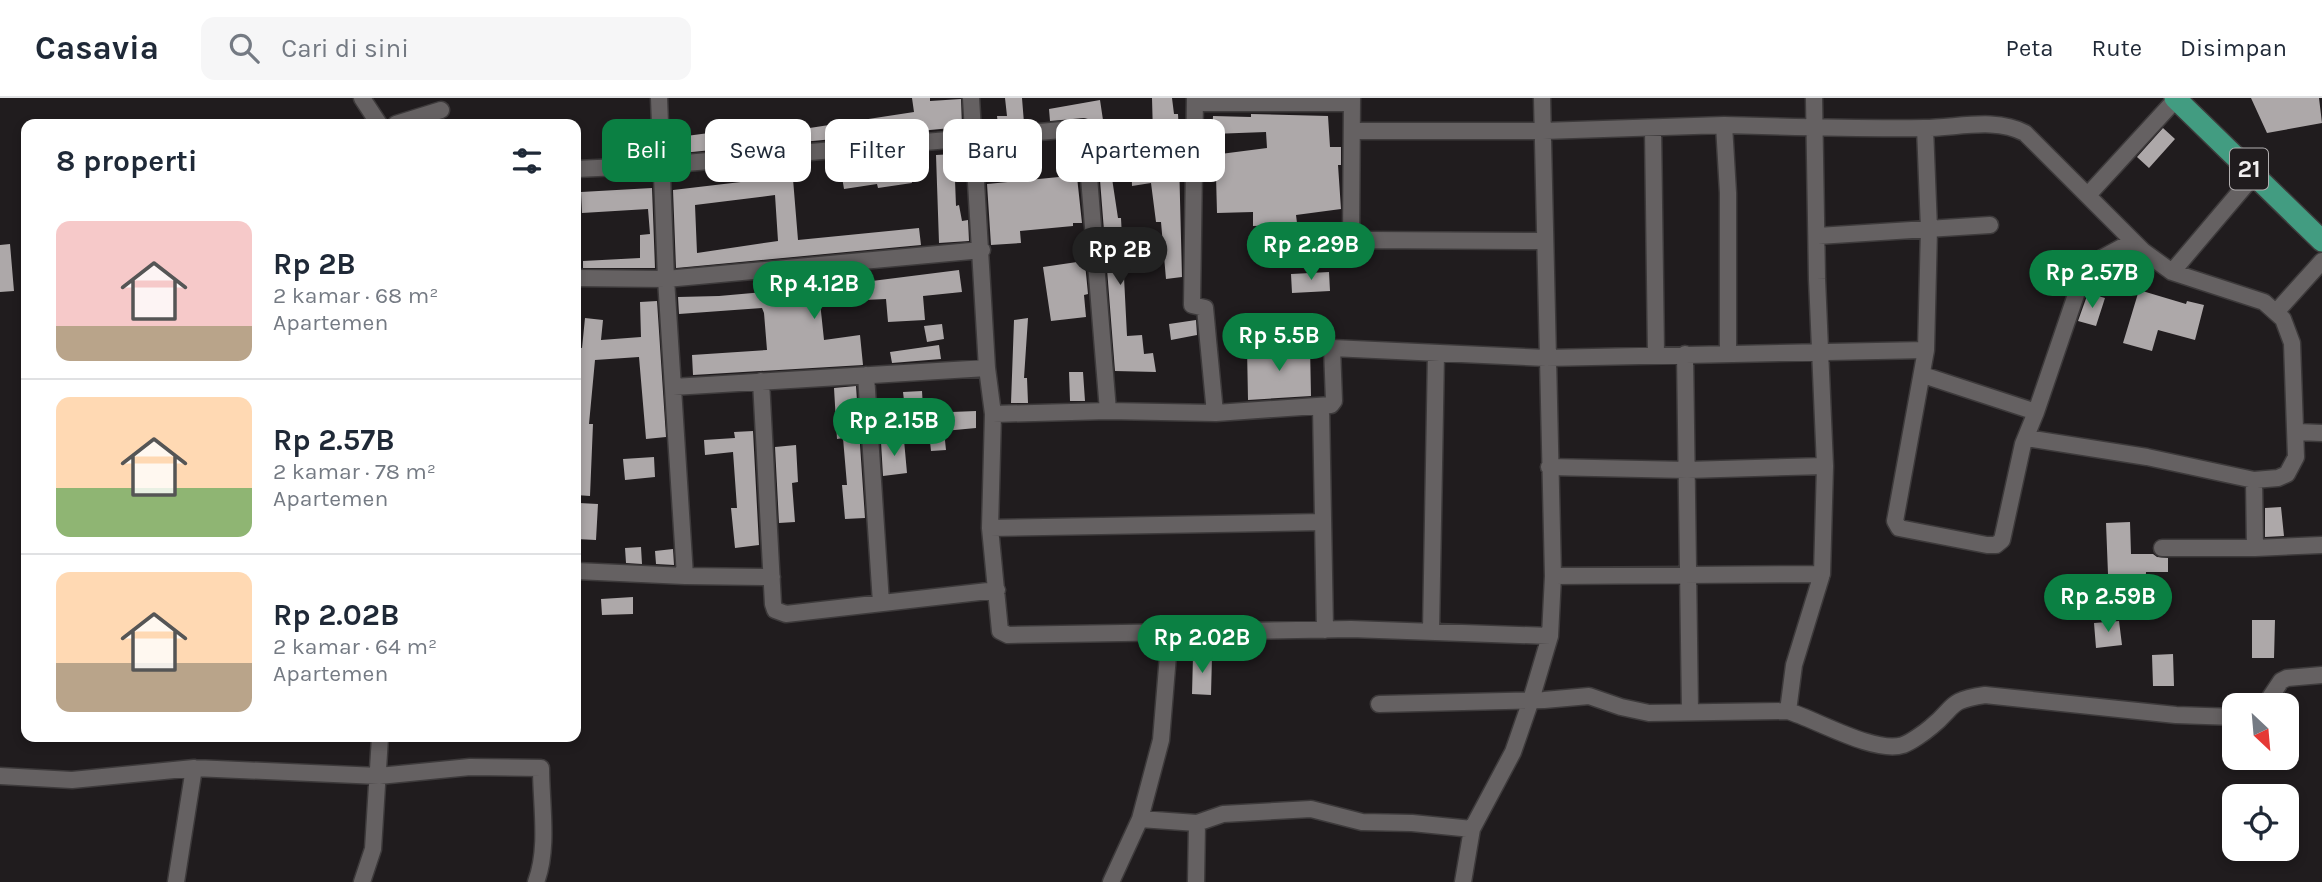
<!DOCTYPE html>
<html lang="id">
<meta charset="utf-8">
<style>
body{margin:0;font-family:Karla,sans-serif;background:#f6f6f7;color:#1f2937;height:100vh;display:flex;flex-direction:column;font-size:26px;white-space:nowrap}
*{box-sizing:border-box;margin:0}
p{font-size:23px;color:#747a83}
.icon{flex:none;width:38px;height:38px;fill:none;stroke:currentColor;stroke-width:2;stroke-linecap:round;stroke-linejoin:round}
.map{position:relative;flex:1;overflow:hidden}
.panel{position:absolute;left:21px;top:21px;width:560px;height:623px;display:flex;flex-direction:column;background:#fff;border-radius:14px;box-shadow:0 4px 10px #0003}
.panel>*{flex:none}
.banner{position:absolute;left:602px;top:21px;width:665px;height:63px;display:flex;gap:14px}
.needle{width:46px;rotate:154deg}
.fabs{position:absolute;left:2222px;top:595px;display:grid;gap:14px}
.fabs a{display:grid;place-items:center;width:77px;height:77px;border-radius:14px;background:#fff;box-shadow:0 4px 10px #0003;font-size:35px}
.price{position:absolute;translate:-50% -60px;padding:0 16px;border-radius:24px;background:#0b8043;color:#fff;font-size:23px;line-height:46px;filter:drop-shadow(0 2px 4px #0008)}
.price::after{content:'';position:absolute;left:50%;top:42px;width:21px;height:16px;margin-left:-10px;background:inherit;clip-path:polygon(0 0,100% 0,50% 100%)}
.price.on{background:#222;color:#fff}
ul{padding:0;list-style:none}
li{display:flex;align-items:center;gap:21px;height:175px;padding:0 35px}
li+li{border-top:2px solid #e0e1e3}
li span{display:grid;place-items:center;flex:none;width:196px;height:140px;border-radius:14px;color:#555}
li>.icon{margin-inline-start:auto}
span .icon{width:84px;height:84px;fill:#fffc;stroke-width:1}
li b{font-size:30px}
h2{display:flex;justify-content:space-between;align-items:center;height:84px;padding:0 35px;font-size:30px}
.pill{padding:0 24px;border-radius:14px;background:#fff;box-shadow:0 4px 10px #0003;font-size:24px;line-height:63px}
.pill.on{background:#0b8043;color:#fff}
header{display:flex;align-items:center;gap:42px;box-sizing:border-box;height:98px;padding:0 35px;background:#fff;border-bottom:2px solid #e0e1e3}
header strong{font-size:33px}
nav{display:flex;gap:38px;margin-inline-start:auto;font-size:24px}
.search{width:490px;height:63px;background:#f6f6f7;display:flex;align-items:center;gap:18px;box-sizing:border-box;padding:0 24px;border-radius:14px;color:#747a83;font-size:26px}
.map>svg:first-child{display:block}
</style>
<header>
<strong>Casavia</strong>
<div class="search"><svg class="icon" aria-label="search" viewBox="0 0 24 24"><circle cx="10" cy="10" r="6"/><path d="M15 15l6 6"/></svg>Cari di sini</div>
<nav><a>Peta</a><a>Rute</a><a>Disimpan</a></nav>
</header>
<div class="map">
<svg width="2322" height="784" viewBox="0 0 2322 784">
<rect width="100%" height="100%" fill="#201c1e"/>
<path fill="#ada8a9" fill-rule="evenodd" d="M912 0H930V3L961 1 962 29 791 45 790 33 914 14Z
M1005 0H1022L1024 25 998 27 997 18H1007Z
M1152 0H1172L1174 16H1178L1179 36 1153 37Z
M2251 0H2319L2322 25 2267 35Z
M1100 2 1103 22 1093 23 1084 20 1050 23 1049 11Z
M1251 16 1328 18 1330 49H1341V67H1338L1341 111 1296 117 1297 125 1279 127 1253 128V114L1217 115 1216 78 1204 77 1205 58 1267 50 1266 34 1212 36 1213 18 1251 19Z
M1145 27 1146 66 1179 62 1182 179 1166 181 1161 124H1156L1151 85 1132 88 1130 28Z
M2163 30 2175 41 2149 70 2137 59Z
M709 35 712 52 672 56 671 40Z
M1073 42 1082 125H1073V128L1020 133 1021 145 991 147 987 86 1059 79 1057 43Z
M954 56 956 108 959 107 962 123 968 122 969 143 939 145 936 57Z
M908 65 912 85 878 90 877 86 844 91 841 73Z
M1110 67 1118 120H1121L1127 238 1142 237 1144 256 1153 255 1156 274 1115 273 1099 69Z
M788 74 789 82 793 81 798 142 919 130 921 147 676 170 673 92 775 80 774 77ZM775 97 778 143 697 155 695 107Z
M652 90 655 170H583V163L640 160V137L650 136 648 111 582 115 581 94Z
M10 146 14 193 0 194V147Z
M1077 164 1085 165 1088 196 1084 197 1086 219 1051 223 1043 169Z
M959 172 962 194 923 198 925 222 888 224 886 201 820 204 824 242 860 237 863 267 693 277 692 257 767 252 764 215 762 210 679 216 678 199 719 198 846 187 845 175 871 173 872 183Z
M1329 174 1330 193 1292 195 1291 176Z
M2139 192 2186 206 2187 203 2204 207 2195 242 2158 232 2152 253 2123 245Z
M2088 195 2105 200 2096 228 2078 223Z
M657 203 666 339 646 341 639 259 595 262 589 326H593L590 398 576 397V249L582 250 585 220 603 222 601 242 641 239 640 204Z
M1028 220 1024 280H1027L1028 305H1011L1014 222Z
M1196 222 1197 237 1171 242 1169 226Z
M942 226 944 241 927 244 924 228Z
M939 247 941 261 892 265 890 254Z
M1310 248 1311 298 1248 302 1247 250Z
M1069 274H1083L1085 303H1070Z
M856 288 865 420 845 421 842 387H847L843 340 837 341 834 290Z
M922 293 923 310 905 311 903 294Z
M976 313V330L944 333 946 352 931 353 927 315Z
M753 333 759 447 735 450 731 410H737L733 354 705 357 704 342 735 340 734 334Z
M904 342 907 375 883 378 881 344Z
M796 347 798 384 792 385 795 424 779 425 775 349Z
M654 359 655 379 625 382 623 361Z
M579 405 598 406 596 442 576 441Z
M2281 409 2284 438 2265 439V410Z
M2130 424 2131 456H2153L2157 459 2168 460V474H2146L2145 499 2098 496V476H2108L2106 425Z
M641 449 642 466 626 465 625 450Z
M673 451 674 467 656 466 655 453Z
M633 499V516L602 517 601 501Z
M2252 522H2275L2274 560H2252Z
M2119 523 2122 547 2096 550 2094 525Z
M2173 556 2174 588H2153L2152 557Z
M1193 558H1212L1211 597 1192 596Z"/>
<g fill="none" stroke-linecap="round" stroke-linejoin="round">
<defs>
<path id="minor" d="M362 0 379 26
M659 0 666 181 685 478
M971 0 987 270 993 316 990 430 1000 533 1008 537 1351 531 1550 538
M1195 0 1192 207 1205 210 1215 315
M1352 0 1351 145 1366 142 1544 143
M1195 5H1352
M396 26 441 12
M1724 27C1791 29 1858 31 1924 30 1957 30 1995 19 2025 35L2143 153 2172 174 2264 204 2283 221 2292 245 2296 359 2287 376 2278 380 2254 382 2147 359 2026 340
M1925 30 1929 131 1926 252 1895 423 1899 430 1987 447H1996L2002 442 2023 346 2036 314 2081 182 2098 162 2133 143
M1653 31 1656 256
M1353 33H1543L1724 27 1728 95V254
M576 71 663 67 1085 30 1108 313
M2088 97 2176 1
M1818 138 1990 127
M2172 174 2255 76
M576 180 666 181 982 152
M2277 213 2322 163
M1685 256 1690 613
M866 277 881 505
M1923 277 2036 314
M761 283 773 506 775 512 786 516 997 492
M673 289 987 270
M1321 308 1325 532
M993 316 1108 313 1216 315 1331 307 1334 303 1332 250 1546 260 1926 252
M2297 334 2322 335
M1549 369 1687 372 1825 368
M2254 382 2255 450 2322 447
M990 430 1323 424
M2162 450H2255
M576 473 685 478 772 479
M1553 478 1822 476
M1431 534 1436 255
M1379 606 1544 602 1589 598 1621 609 1649 615 1788 613 1794 567 1822 476 1825 368 1817 181 1814 0
M2265 607 2281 583 2287 580 2322 577
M1788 613C1817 622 1875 656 1903 647 1911 644 1924 635 1931 629 1957 608 1946 603 1985 597L2176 617 2235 619
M0 678 72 682 194 670 379 678 470 669 541 670C541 706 549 750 536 784
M1140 721 1197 725
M176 784 194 670
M362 784 373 751 380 639
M1111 784 1140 721 1161 642 1170 533
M1196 784 1197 725 1223 716 1311 711 1362 724 1412 725 1472 731
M1463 784 1472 731 1513 654 1531 602 1550 538 1553 478 1542 0"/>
<path id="trunk" d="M2175 0 2322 143"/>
</defs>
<use href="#minor" stroke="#3d3a3b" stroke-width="19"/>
<use href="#trunk" stroke="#3d3a3b" stroke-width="24"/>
<use href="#minor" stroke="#656162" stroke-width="16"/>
<use href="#trunk" stroke="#429c81" stroke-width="21"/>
</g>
<g text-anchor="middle" stroke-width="7" stroke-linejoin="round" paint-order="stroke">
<rect fill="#201c1e" stroke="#b2afb0" stroke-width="2" x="2230" y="50.5" width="38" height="41" rx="5"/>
<g font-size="24" font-weight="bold" fill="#f0eeef">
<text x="2249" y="79">21</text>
</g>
</g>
</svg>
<div class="fabs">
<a><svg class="needle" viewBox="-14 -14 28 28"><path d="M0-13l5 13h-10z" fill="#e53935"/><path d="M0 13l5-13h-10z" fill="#747a83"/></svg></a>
<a><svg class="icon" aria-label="locate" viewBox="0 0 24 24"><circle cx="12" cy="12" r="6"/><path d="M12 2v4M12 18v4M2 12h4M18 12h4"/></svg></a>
</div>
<b class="price" style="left:1311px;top:184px">Rp 2.29B</b>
<b class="price on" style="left:1120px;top:189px">Rp 2B</b>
<b class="price" style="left:2092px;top:212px">Rp 2.57B</b>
<b class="price" style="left:814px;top:223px">Rp 4.12B</b>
<b class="price" style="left:1279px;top:275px">Rp 5.5B</b>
<b class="price" style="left:894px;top:360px">Rp 2.15B</b>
<b class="price" style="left:2108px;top:536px">Rp 2.59B</b>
<b class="price" style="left:1202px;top:577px">Rp 2.02B</b>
<div class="banner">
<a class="pill on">Beli</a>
<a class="pill">Sewa</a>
<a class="pill">Filter</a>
<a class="pill">Baru</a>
<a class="pill">Apartemen</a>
</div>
<section class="panel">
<h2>8 properti<svg class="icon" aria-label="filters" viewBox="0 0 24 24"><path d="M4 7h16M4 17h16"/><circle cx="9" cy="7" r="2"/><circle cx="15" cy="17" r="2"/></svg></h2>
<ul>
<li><span style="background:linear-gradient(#f6c9c9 75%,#b9a48a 0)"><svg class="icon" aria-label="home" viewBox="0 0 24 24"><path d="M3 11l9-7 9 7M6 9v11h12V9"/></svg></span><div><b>Rp 2B</b><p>2 kamar · 68 m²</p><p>Apartemen</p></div></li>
<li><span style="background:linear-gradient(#ffd9b3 65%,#8fb573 0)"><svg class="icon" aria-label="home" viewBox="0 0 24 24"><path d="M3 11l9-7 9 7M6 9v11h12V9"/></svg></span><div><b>Rp 2.57B</b><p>2 kamar · 78 m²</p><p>Apartemen</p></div></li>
<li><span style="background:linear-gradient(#ffd9b3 65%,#b9a48a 0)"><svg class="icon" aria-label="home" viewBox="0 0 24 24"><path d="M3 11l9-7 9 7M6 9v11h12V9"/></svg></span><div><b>Rp 2.02B</b><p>2 kamar · 64 m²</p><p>Apartemen</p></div></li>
</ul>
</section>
</div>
